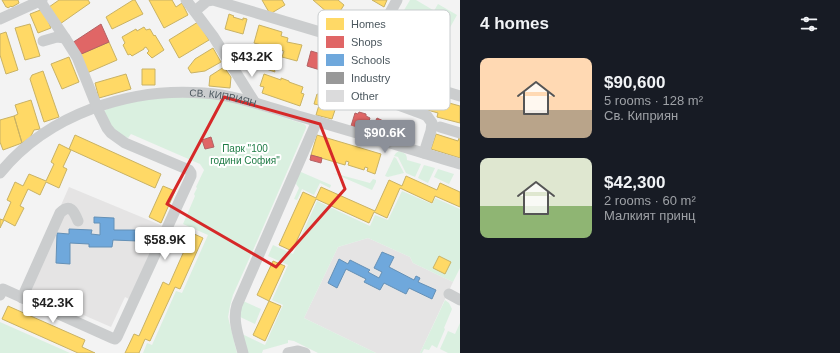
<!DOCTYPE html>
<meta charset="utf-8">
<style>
body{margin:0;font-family:Helvetica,sans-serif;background:#242831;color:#f1f3f6;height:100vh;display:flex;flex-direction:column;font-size:15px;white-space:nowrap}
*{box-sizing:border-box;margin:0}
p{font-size:13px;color:#9ea1a6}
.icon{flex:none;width:22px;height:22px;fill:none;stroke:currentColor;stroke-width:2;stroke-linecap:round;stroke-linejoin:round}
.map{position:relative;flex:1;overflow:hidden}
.sheet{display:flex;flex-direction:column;background:#171b24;width:380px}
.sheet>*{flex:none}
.price{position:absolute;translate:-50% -34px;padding:0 9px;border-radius:4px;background:#fff;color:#222;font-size:13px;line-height:26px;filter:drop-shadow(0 1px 2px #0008)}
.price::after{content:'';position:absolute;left:50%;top:24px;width:12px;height:9px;margin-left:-6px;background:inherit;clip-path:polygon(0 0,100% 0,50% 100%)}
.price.on{background:#8c9099;color:#fff}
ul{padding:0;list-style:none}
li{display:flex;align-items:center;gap:12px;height:100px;padding:0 20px}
li span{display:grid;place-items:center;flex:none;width:112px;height:80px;border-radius:8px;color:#555}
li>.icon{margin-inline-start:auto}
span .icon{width:48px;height:48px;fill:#fffc;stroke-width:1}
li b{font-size:17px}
h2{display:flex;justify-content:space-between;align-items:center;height:48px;padding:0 20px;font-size:17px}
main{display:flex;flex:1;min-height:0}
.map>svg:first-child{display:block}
</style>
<main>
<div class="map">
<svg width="460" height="353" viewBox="0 0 460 353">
<rect width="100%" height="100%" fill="#f3f3f3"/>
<path fill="#e5e4e4" d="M69 187 163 226 129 299 125 297 111 327 24 289Z
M368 238 410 257 413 263 453 282 420 353H376L304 318 338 247Z"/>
<path fill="#daf0e0" d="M410 0H416L433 10 408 51 387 39Z
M438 4 457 15 434 56 414 45Z
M170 97 221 98 304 124 306 126V128L258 239 233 295 230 306 228 317 237 353H143L147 343 152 345 176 291 182 293 208 235 183 224 195 196 194 194 197 188 196 187 204 170 200 164 131 134 128 138C113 131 109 126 104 111 117 103 155 98 170 97Z
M399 151C404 153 407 153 407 160L421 164 415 177 406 173 398 157 394 156 396 153Z
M394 157 396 158 404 173 388 177 385 176Z
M424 165 435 168 428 183 418 178Z
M438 169 454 174 449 184 434 177Z
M301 172 331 185 330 188 320 183 314 195 302 189 297 200 294 199 299 188 296 184 299 173Z
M333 173 370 183 373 179 376 180V182L372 190Z
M402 191 432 204 435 198 460 209V268L453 282 413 263 410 257 368 238 338 247 304 318 376 353H318L294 341 288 340V343L263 350 262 353H247L242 334 265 345 283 305 272 300 288 265 268 256 273 245 293 254 317 201 370 226 375 215 388 220Z
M445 300 449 303 452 309 444 328 445 329 437 348 432 345 429 350 424 349 422 353H420Z
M243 301 261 309 255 324 238 316Z
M0 322 9 326 70 353H0Z
M460 323V353H448L440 349 448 331 455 334Z"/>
<path fill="#ffd966" stroke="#c9b264" d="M2 0H18L19 3 12 7 11 6 8 8 7 7H6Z
M59 0H88L90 3 60 24 49 7Z
M133 0H135L143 14 112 29 106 17Z
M149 0H172L176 7 182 3 188 15 164 28Z
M262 0H282L285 5 270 14Z
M313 0H338L344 5 335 19Z
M372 0H387L384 7Z
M43 9 51 28 38 33 30 14Z
M229 14 234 16 233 17 243 20V18L247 19 243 34 225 29Z
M198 22 209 40 179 58 169 40Z
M30 24 40 56 25 60 15 28Z
M259 25 282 32 281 36 288 38 287 42 302 45 297 61 282 57 284 51 254 43Z
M144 27 146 30 150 29 154 36 155 35 164 50 152 58 147 53 149 51 146 47 144 48V49L132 56 130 54 128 55 123 45 125 43 122 37 136 29 137 31Z
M6 32 18 70 6 74 0 55V34Z
M109 42 117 60 87 73 79 55Z
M213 48 221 62 205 71 191 73 188 68 195 59Z
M69 57 79 82 62 89 51 64Z
M244 57 272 66 274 68 275 72 243 61Z
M224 67 231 77 230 88 209 86 210 76Z
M142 69H155V85H142Z
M43 71 59 117 44 122 30 79 32 75Z
M126 74 131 89 99 98 95 83Z
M264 74 281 80V78L289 81V82L303 87 301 93 304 94 300 106 262 93 264 87 260 86Z
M389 79 415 87V90L443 98 442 101 460 106V123L437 117 438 113 410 105 411 102 385 95Z
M317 94 339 101 337 108 336 107 332 119 316 115 319 105 314 104Z
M31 100 40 129 34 130 30 138 22 143 14 116 18 114 15 105Z
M14 116 22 143 3 150 0 142V120Z
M436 134 458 141 459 138H460V158L431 149Z
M75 135 161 174 155 188 69 149Z
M317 135 381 154 375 174 367 171 368 168 365 167 364 170 348 165 349 162 346 161 345 165 311 155Z
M59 144 71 150 63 167 67 169 59 188 46 182 40 195 28 189 20 206 24 208 15 226 4 220 0 228V219L3 220 11 202 7 200 15 182 23 186 29 174 46 181 54 164 51 162Z
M406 176 437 190 440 183 460 192V207L435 196 432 203 400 188 387 218 374 212 369 223 316 199 292 251 279 245 303 192 316 198 321 187 375 211 389 180 402 186Z
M163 186 175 191 161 223 149 217Z
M192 233 203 238 180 289 175 287 150 341 145 339 139 353H125L134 334 139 336 163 282 169 285Z
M439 256 451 262 445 274 433 268Z
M273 261 285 266 269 301 281 306 265 341 253 335 269 301 257 295Z
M8 306 85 340 82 347 95 353H78L2 319Z"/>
<path fill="#e06666" stroke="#b36264" d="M101 24 109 42 79 55 72 43Z
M311 51 364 67 360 82 307 66Z
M359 112 366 114V116L370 118 366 130 351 126 355 113 358 114Z
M377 118 398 128 396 135 381 131 380 133 371 130Z
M211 137 214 147 205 149 202 140Z
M311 155 322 158 321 163 310 160Z"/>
<path fill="#6fa8dc" stroke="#6490b6" d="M94 217 114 218V230H138V241L113 240 112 247H89V244L70 243V264L56 263 57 233 69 234V229L92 230 91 234 100 235V223H94Z
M152 231 159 235 153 248 146 244Z
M382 252 394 257 389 267 414 280 416 276 420 278 418 282 436 290 432 299 409 288 406 294 384 283 380 290 364 282 366 279 346 269 337 288 328 283 339 259 348 264 350 260 370 270 368 272 379 278 382 272 374 268Z"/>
<path fill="#999" stroke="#828587" d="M403 131 414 134 411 143 400 140Z"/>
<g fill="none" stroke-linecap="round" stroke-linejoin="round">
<g stroke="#cbcdce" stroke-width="11">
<path d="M186 0 213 36 255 103"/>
<path d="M195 11 207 1 213 0 367 46H370L373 44 397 0"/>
<path d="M0 19 42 0"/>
<path d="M43 41 57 37 65 38"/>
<path d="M440 127 460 133"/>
<path d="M424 153 431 131 432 123 427 116 423 114 385 100C375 94 382 82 385 73L460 96"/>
<path id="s1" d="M0 173C48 114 130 87 204 93 236 95 267 107 298 116 352 131 406 148 460 164"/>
<path d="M449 294 460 300"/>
<path d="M0 295 3 289 112 338 115 339 117 337 191 176V173L189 170 125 143 111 133 107 128 99 112 77 57 65 38 40 1"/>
<path d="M22 298 60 213C70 203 74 211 78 221"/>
<path d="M243 353C239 337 232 321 237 305L317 121"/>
<path d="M288 353 298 351 305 353"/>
</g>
</g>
<path fill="none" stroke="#d62828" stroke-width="3" stroke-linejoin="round" d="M224 97 320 124 345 189 276 267 167 204Z"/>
<g text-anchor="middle" stroke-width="4" stroke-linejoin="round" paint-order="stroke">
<g font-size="10" fill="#4b575e" stroke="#fff">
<text dy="4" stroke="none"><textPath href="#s1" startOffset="247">СВ. КИПРИЯН</textPath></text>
</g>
<g font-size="10" fill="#1f7c46" stroke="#fff">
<text x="245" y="152">Парк "100<tspan x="245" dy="12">години София"</tspan></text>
</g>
</g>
<rect x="318" y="10" width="132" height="100" rx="6" fill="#fff" stroke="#c9cdcf" stroke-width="1"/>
<rect x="326" y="18" width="18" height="12" fill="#ffd966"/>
<rect x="326" y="36" width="18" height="12" fill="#e06666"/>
<rect x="326" y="54" width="18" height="12" fill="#6fa8dc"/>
<rect x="326" y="72" width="18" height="12" fill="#999"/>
<rect x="326" y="90" width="18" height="12" fill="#dbdbdc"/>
<g font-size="11" fill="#4b575e">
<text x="351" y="28">Homes</text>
<text x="351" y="46">Shops</text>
<text x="351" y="64">Schools</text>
<text x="351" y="82">Industry</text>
<text x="351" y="100">Other</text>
</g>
</svg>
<b class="price" style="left:252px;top:78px">$43.2K</b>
<b class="price on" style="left:385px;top:154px">$90.6K</b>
<b class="price" style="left:165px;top:261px">$58.9K</b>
<b class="price" style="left:53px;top:324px">$42.3K</b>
</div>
<section class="sheet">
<h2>4 homes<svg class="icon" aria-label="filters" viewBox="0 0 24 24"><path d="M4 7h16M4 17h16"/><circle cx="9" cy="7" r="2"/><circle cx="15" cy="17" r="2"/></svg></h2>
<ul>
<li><span style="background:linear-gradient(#ffd9b3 65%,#b9a48a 0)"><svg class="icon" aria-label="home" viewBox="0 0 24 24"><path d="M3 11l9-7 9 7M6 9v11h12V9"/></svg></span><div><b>$90,600</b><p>5 rooms · 128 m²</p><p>Св. Киприян</p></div></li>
<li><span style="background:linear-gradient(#dfe7d0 60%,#8fb573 0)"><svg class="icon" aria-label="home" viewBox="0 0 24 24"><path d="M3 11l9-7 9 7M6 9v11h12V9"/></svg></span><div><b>$42,300</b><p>2 rooms · 60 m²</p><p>Малкият принц</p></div></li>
</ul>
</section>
</main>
